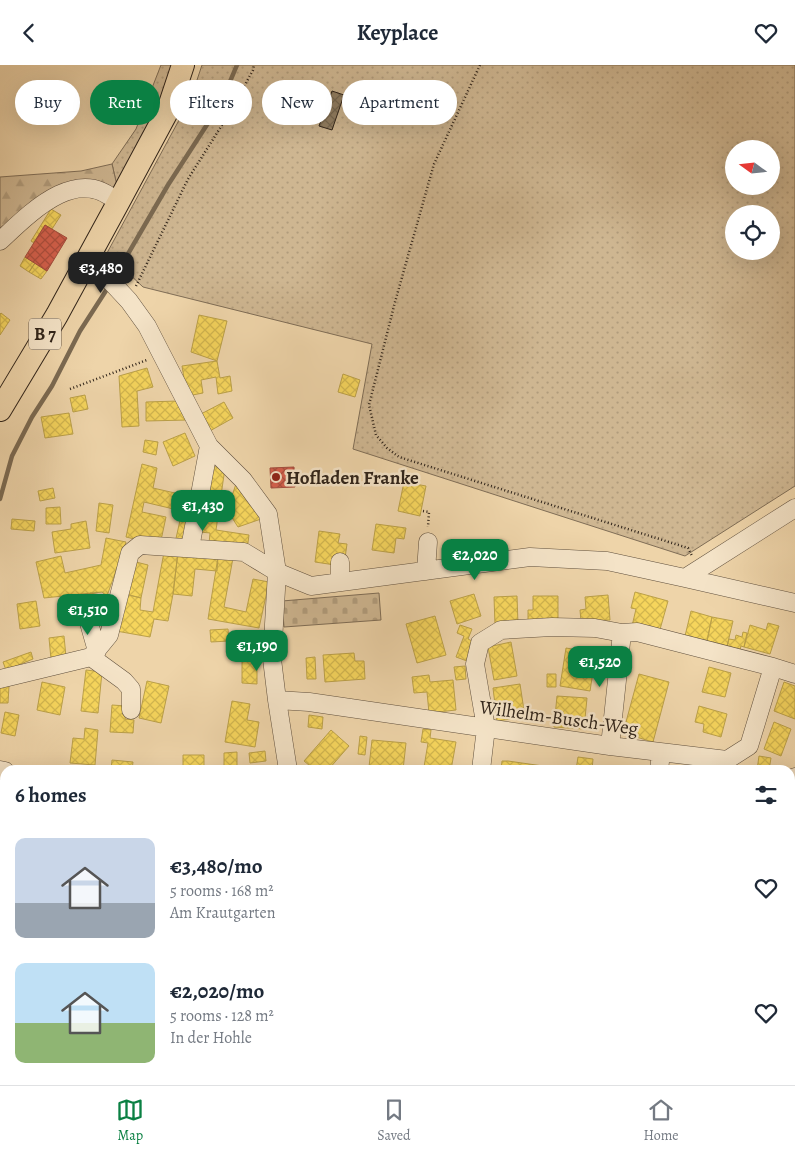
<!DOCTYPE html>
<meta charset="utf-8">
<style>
body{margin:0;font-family:Alegreya,serif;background:#f6f6f7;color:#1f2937;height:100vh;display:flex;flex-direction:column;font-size:19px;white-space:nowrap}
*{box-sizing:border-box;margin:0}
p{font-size:16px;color:#747a83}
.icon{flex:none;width:28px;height:28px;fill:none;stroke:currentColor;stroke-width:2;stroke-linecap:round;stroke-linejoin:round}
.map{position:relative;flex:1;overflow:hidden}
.drawer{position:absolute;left:0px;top:700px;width:795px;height:320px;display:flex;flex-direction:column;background:#fff;border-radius:15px 15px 0 0;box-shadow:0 5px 20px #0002}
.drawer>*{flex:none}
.hud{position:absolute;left:15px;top:15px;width:500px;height:45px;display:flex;gap:10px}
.needle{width:32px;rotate:285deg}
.buttons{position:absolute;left:725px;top:75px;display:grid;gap:10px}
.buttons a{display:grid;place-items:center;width:55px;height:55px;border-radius:50%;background:#fff;box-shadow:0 5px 20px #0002;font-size:25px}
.price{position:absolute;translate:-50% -42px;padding:0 11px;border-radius:10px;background:#0b8043;color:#fff;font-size:16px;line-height:32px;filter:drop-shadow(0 1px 2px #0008)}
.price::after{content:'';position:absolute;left:50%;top:30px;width:15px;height:11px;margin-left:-8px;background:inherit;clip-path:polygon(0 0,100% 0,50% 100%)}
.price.selected{background:#222;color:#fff}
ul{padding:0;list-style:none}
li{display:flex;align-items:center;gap:15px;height:125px;padding:0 15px}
li span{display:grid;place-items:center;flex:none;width:140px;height:100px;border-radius:10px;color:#555}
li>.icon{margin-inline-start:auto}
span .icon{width:60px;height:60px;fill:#fffc;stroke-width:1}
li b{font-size:21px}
h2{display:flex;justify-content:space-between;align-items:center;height:60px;padding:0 15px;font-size:21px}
.pill{padding:0 18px;border-radius:22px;background:#fff;box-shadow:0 5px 20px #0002;font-size:18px;line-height:45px}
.pill.selected{background:#0b8043;color:#fff}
header{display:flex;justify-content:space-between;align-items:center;height:65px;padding:0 15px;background:#fff;font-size:22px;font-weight:600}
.menu{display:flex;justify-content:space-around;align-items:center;height:70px;border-top:1px solid #e0e1e3;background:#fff;font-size:14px;color:#747a83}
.menu a{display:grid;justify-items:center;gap:2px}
.menu .selected{color:#0b8043}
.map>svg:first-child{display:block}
</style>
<header><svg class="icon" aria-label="back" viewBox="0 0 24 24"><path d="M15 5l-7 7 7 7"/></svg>Keyplace<svg class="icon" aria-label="heart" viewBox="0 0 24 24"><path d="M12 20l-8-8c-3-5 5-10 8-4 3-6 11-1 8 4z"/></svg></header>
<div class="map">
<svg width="795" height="1020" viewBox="0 0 795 1020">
<defs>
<pattern id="grass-dots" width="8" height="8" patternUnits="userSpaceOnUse" patternTransform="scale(1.25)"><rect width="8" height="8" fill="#ceb691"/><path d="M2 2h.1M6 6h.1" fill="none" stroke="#b19c7c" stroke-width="1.8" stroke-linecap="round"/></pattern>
<pattern id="forest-firs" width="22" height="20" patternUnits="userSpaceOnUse" patternTransform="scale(1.25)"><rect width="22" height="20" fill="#ceb691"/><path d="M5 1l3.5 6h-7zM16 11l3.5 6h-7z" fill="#b19c7c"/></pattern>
<pattern id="cemetery-stones" width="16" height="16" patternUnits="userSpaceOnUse" patternTransform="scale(1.25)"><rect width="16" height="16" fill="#ceb691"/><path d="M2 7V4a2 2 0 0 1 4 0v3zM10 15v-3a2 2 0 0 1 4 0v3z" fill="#b19c7c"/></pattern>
<pattern id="homes-cross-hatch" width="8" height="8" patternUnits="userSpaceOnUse" patternTransform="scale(1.25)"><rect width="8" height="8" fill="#f6d55c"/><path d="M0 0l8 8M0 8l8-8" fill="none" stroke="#d3b74f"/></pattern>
<pattern id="shops-cross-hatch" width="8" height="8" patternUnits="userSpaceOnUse" patternTransform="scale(1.25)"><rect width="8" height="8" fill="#d6604d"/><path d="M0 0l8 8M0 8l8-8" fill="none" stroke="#ae4f3f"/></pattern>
<pattern id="building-cross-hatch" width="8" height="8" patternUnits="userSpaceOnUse" patternTransform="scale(1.25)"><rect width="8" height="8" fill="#938064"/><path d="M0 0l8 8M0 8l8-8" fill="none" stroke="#786952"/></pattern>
</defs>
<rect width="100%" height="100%" fill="#eed4a9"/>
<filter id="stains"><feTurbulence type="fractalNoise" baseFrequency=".004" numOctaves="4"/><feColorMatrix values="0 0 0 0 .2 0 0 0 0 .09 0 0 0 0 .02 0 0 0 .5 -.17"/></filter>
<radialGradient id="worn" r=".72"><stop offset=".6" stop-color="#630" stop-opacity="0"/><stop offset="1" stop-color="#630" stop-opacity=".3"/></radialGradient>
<path fill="url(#grass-dots)" stroke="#7f6d56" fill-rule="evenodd" d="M161 0H175L167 26 118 125 112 99 136 64Z
M202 0H795V421L685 491 353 384 372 279 143 222 107 188 191 33ZM734 84H771V121H734ZM734 149H771V186H734Z"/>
<path fill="url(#forest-firs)" stroke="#7f6d56" d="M112 99 118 125 33 139 0 163V112L81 106Z
M795 999V1020H784L787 1015H790V1008Z"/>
<path fill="url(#cemetery-stones)" stroke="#7f6d56" d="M379 528 381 555 284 562 282 536Z"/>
<path fill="url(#homes-cross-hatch)" stroke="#bba048" d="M51 144 61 150 52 164 45 160 34 178 31 176Z
M25 192 35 198 29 207 20 201Z
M35 198 47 206 41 214 29 207Z
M1 248 10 255 0 270V249Z
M199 250 227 256 217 296 191 287Z
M217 296 220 313 230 311 232 326 218 329 216 312 201 315 203 328 187 331 182 301Z
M147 303 153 322 137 326 139 361 122 362 119 311Z
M343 309 360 315 355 332 338 327Z
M85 330 88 344 73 347 70 333Z
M178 336 188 355 146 356V337Z
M224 337 233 353 208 367 199 350Z
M69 348 73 369 45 373 41 352Z
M185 368 195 391 173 401 163 377Z
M145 375 158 377 156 390 143 387Z
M142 399 157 403 153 423 197 433 186 480 175 478 182 446 144 437 142 447 166 452 160 480 126 472Z
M209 401 225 403 216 465 249 470 247 485 209 479 210 468 200 467Z
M404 417 426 421 420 451 398 446Z
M236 419 261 454 238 462 227 445Z
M53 423 55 433 40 436 38 426Z
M99 438 113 440 109 468 96 466Z
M60 442 61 459H46V443Z
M12 454 35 456 34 466 11 464Z
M86 456 90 483 55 488 52 467 71 464V459Z
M376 459 406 463 404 474 396 473 394 488 372 485Z
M319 466 340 469 338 478 347 479 345 493 335 500 315 497Z
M106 473 126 477 107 531 102 527 44 533 36 497 61 491 65 508 101 500Z
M164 487H178L173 529 168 556 154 554 150 572 116 566 125 529 141 533 140 545 153 547Z
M178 487 218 492 217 506 195 504 192 531 173 529Z
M218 492 233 493 224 542 246 547 253 514 269 517 259 563 208 554Z
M132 496 148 500 141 533 125 529Z
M635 527 668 536 659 568 632 561 636 544 631 543Z
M90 528 107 531 103 559 71 554 74 535 88 537Z
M474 529 481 551 457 559 450 536Z
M608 530 610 555 581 556 580 545 586 544 585 532Z
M517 531 518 559 495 560 494 532Z
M533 531H558V556L528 561V545H533Z
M36 536 40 561 20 564 17 539Z
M691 546 712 552 707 576 685 571Z
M435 551 446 590 417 598 406 559Z
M712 552 733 556 727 581 707 576Z
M768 558 779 561 770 589 744 582 750 560 766 565Z
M460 560 472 564 468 574 474 577 467 596 456 592 464 571 457 568Z
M228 564 229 576 211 577 210 565Z
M743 567 747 568 744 582 741 581 739 588 726 585 729 574 735 575 736 570 742 572Z
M64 571 66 592 51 594 49 573Z
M511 577 517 611 494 615 488 582Z
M566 583 596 588 590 626 560 621Z
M257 586V619L242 618V587Z
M31 587 33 594 6 605 3 597Z
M354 588 355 596H364L365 614 325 617 323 590Z
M315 592 316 614H307L306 593Z
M465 601 466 614 456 615 454 602Z
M709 602 731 608 725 632 702 627Z
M86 605 102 607 98 648 81 646Z
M547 609H556V622H547Z
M639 609 669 617 653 677 623 668Z
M429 610 430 617 453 615 456 645 429 648 427 627 414 628 412 612Z
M147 616 169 621 161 658 139 653Z
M42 617 65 622 60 650 37 645Z
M784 617 795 621V654L774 646Z
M520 619 525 652 497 656 493 623Z
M0 620 9 621 8 638H0Z
M557 631 587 633 584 664 554 662Z
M232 636 250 639 247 655 259 657 255 682 225 677Z
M112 640 126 641 125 654 134 655 133 668 110 667Z
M699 641 727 649 721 672 703 667 704 659 695 657Z
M5 647 19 650 15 671 1 668Z
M309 650 323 652 322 664 308 662Z
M774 657 791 664 781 691 764 684Z
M85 663 98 665 95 700 70 698 73 673 84 674Z
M423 664 431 665 430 673 456 677 451 705 424 702 428 678 421 677Z
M331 665 349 681 328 705H315L304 696Z
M360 671 367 672 365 690 358 689Z
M372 675 406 678 403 705 369 702Z
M265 686 266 696 250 698 249 688Z
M237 687V702H224V688Z
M183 690H204V705H183Z
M759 691 771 693 769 705H757Z
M578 692 593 694 592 705H576Z
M112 695 133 697 132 705H111Z
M502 696H508L571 705H501Z
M793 900 795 901V956L791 968 790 910Z
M32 1015H52L51 1020H31Z
M199 1015H230V1020H199Z
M287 1015H313L312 1020H286Z
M347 1015H358L370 1017V1020H347Z
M415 1015H436L434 1020H414Z
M481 1015H517V1020H481Z
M517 1015H549V1020H517Z
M549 1015 576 1016V1020H549Z"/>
<path fill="url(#shops-cross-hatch)" stroke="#a44e3e" d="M45 160 67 173 47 206 25 192Z
M294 402 295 422 271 423 270 403Z"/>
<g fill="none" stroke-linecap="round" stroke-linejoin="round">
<path stroke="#7b6a52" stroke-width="4.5" d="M114 213 168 120 221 38 237 0
M0 434 12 391 32 352 52 321 80 266 109 221
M0 792 5 804
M0 876 5 867"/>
</g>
<path fill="url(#building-cross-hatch)" stroke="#30241a" d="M332 26 344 30 332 65 319 61Z"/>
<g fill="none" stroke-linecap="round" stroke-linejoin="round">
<defs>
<path id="minor" d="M0 176C30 148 78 98 118 138
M89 193 129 236 147 261 209 381 243 415 268 449 277 507 272 594 277 635 288 705
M795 443 685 513 795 538
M190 483 209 381
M426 506 428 477
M340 517V497
M89 558 97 586
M91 592 124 616 131 624V645
M0 614 91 592 109 570 130 488 140 480 244 487 277 507 311 521 530 492 607 496 685 513
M277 635 309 637 610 681 727 695 749 681 773 602
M610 681 622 568
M0 705 5 706
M481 705 486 663 475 599 480 578 501 565 552 562 595 563 622 568 637 567 773 602 795 609
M659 705 661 688
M790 718 795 712
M585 1015 589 1020
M645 1015 653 1018
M65 1020 66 1015
M186 1020V1015
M327 1020 328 1015
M464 1020V1015"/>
<path id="major" d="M0 345 57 250 118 138 168 45 183 0"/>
</defs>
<use href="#minor" stroke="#60503e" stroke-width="19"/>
<use href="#major" stroke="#30241a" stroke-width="24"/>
<path stroke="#30241a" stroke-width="2.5" stroke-dasharray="1 2.5" stroke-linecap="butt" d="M480 0 434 99 395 237 369 340 376 370 387 383 399 392 688 483 692 491
M136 221 188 114 229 49 253 5 254 0
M70 324 147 295
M423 446 429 447 428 462
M790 898 795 887
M126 1020 127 1015"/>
<use href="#minor" stroke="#f4e3c7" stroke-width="18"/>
<use href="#major" stroke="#eed4a9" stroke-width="22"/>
</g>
<circle fill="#8f2418" stroke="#f4e3c7" stroke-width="2" cx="276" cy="412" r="5"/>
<g text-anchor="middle" stroke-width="5" stroke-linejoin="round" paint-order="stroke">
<rect fill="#f4e3c7" stroke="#6b5d4e" stroke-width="1" x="29" y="253.5" width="32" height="31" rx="4"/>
<g font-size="18" font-weight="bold" fill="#30241a">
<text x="45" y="275">B 7</text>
</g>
<g font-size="19" font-weight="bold" fill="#30241a" stroke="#f4e3c7" text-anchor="start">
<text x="286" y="419">Hofladen Franke</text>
</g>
<g font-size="19" fill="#30241a" stroke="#f4e3c7">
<text transform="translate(559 652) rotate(8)" y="7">Wilhelm-Busch-Weg</text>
</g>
</g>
<rect width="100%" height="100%" filter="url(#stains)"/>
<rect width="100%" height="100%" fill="url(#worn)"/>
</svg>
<div class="buttons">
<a><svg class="needle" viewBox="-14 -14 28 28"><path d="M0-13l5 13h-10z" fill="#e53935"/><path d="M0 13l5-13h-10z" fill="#747a83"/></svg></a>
<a><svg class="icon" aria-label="locate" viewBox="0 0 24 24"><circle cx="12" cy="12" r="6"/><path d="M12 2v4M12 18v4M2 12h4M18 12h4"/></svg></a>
</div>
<b class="price selected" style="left:101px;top:229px">€3,480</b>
<b class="price" style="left:203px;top:467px">€1,430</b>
<b class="price" style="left:475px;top:516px">€2,020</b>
<b class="price" style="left:88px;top:571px">€1,510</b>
<b class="price" style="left:257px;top:607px">€1,190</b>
<b class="price" style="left:600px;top:623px">€1,520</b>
<div class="hud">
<a class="pill">Buy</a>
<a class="pill selected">Rent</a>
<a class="pill">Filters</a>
<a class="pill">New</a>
<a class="pill">Apartment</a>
</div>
<section class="drawer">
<h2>6 homes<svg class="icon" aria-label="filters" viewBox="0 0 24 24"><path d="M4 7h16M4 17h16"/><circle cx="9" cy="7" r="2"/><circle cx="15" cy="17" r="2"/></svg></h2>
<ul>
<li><span style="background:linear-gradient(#c9d6e8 65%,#9aa5b1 0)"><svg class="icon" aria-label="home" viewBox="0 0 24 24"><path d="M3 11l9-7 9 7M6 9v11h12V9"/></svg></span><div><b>€3,480/mo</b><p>5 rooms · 168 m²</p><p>Am Krautgarten</p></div><svg class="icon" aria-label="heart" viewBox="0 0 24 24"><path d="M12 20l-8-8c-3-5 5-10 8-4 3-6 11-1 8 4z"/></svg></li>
<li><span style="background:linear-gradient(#bfe0f5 60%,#8fb573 0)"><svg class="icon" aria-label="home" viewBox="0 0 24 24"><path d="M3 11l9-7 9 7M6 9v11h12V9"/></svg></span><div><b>€2,020/mo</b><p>5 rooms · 128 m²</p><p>In der Hohle</p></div><svg class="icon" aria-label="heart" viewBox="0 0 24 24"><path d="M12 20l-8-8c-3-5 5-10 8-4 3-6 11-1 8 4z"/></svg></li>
</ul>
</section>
</div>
<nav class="menu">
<a class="selected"><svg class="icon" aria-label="map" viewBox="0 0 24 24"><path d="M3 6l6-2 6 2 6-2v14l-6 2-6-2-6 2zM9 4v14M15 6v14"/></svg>Map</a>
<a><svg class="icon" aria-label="saved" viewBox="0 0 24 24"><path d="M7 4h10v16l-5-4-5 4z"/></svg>Saved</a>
<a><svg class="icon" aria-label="home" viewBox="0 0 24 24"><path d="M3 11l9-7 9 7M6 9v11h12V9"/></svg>Home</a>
</nav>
